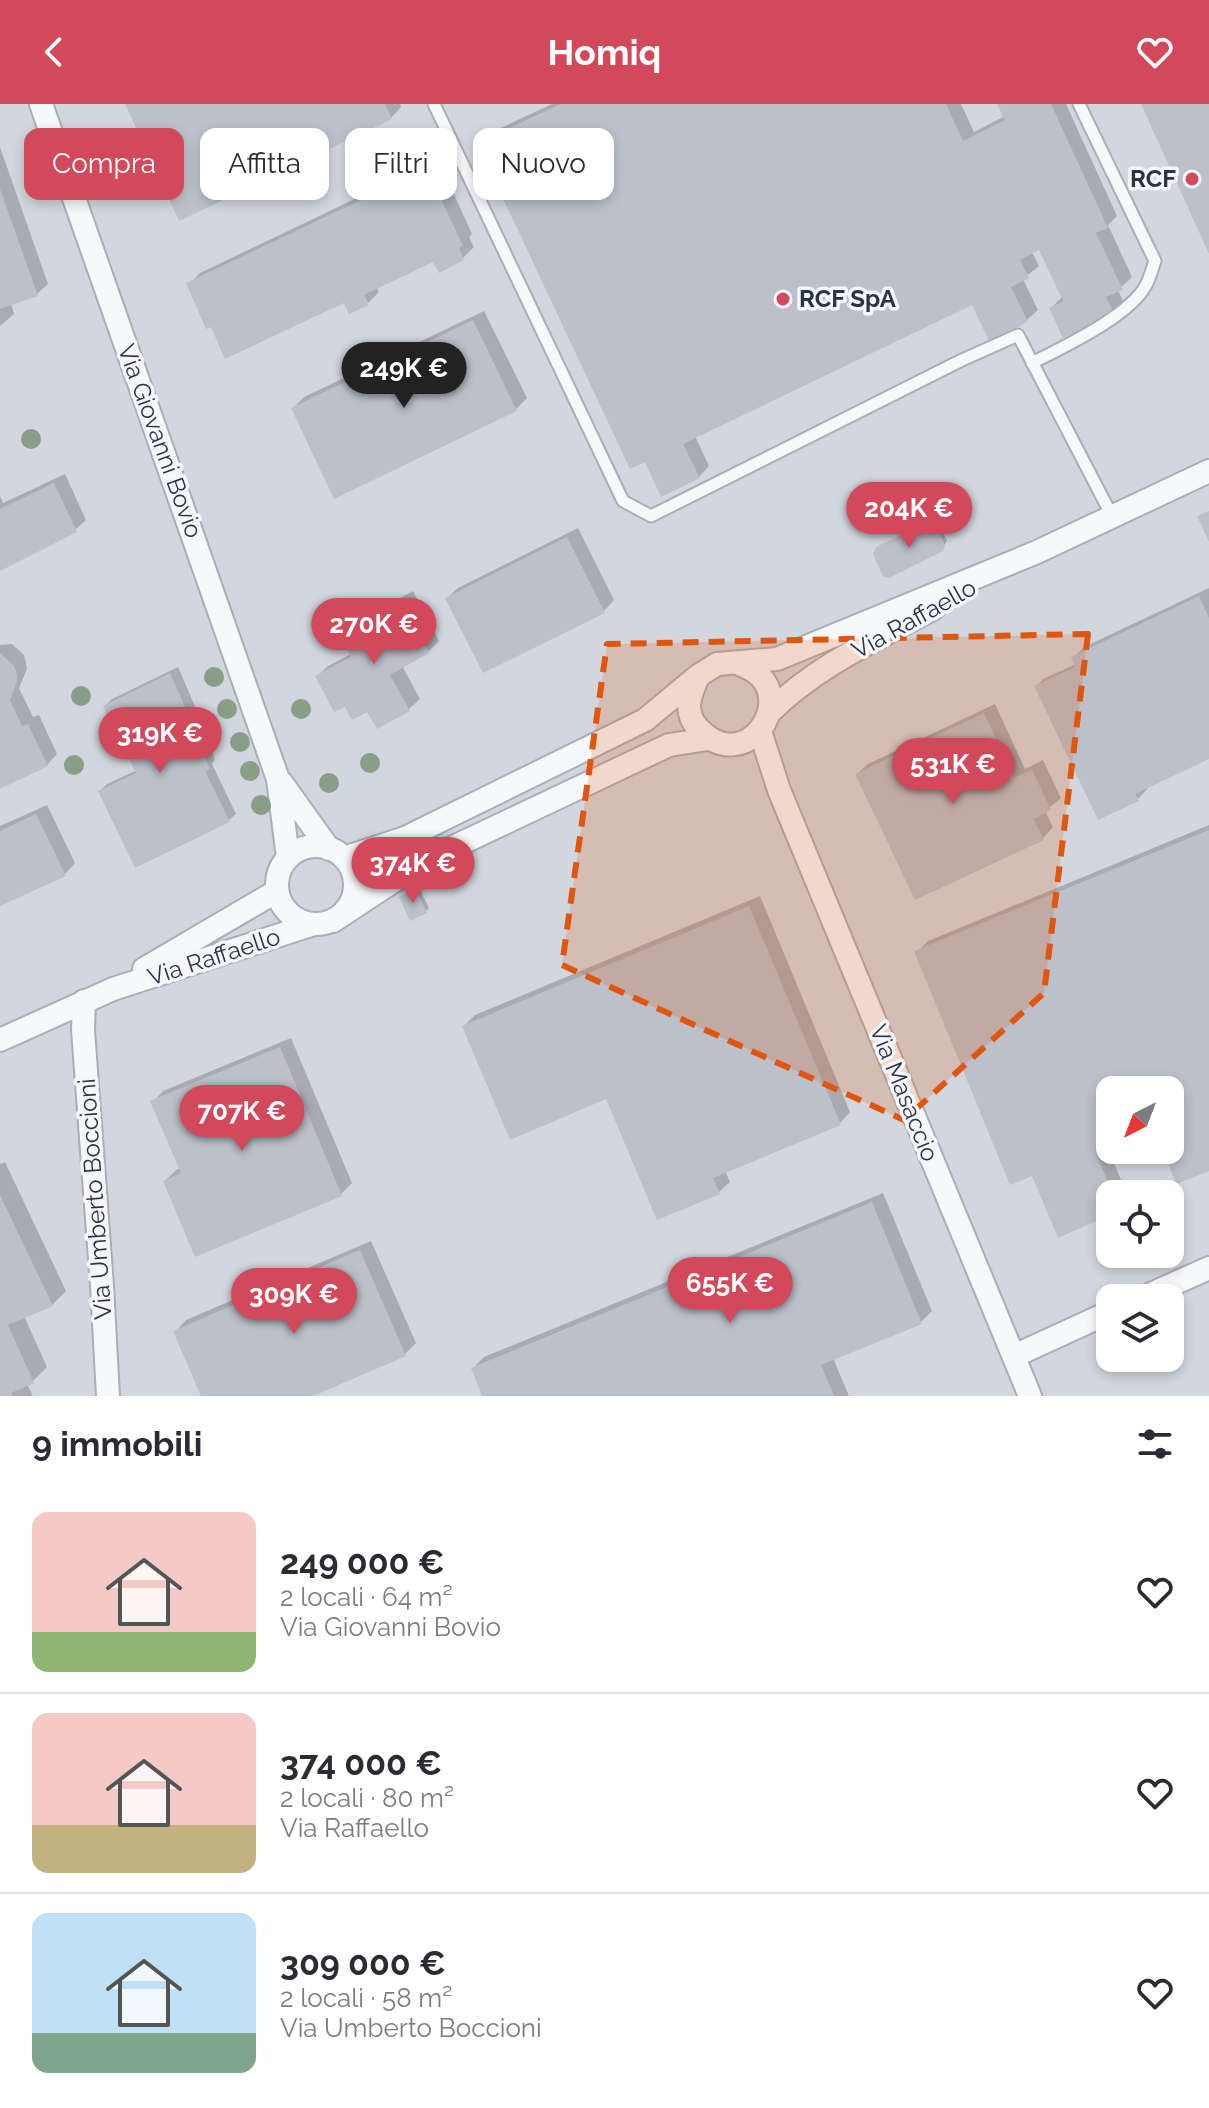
<!DOCTYPE html>
<html lang="it">
<meta charset="utf-8">
<style>
body{margin:0;font-family:Raleway,sans-serif;background:#f7f7f7;color:#2b2b33;height:100vh;display:flex;flex-direction:column;font-size:30px;white-space:nowrap}
*{box-sizing:border-box;margin:0}
p{font-size:26px;color:#7c7c81}
.icon{flex:none;width:44px;height:44px;fill:none;stroke:currentColor;stroke-width:2;stroke-linecap:round;stroke-linejoin:round}
.map{position:relative;height:1292px;overflow:hidden}
.side{display:flex;flex-direction:column;background:#fff;flex:1}
.side>*{flex:none}
.banner{position:absolute;left:24px;top:24px;width:800px;height:72px;display:flex;gap:16px}
.needle{width:52px;rotate:222deg}
.buttons{position:absolute;left:1096px;top:972px;display:grid;gap:16px}
.buttons a{display:grid;place-items:center;width:88px;height:88px;border-radius:16px;background:#fff;box-shadow:0 4px 12px #0003;font-size:40px}
.price{position:absolute;translate:-50% -68px;padding:0 18px;border-radius:28px;background:#d1495b;color:#fff;font-size:26px;line-height:52px;filter:drop-shadow(0 2px 4px #0008)}
.price::after{content:'';position:absolute;left:50%;top:48px;width:24px;height:18px;margin-left:-12px;background:inherit;clip-path:polygon(0 0,100% 0,50% 100%)}
.price.selected{background:#222;color:#fff}
ul{padding:0;list-style:none}
li{display:flex;align-items:center;gap:24px;height:200px;padding:0 32px}
li+li{border-top:2px solid #e1e1e2}
li span{display:grid;place-items:center;flex:none;width:224px;height:160px;border-radius:16px;color:#555}
li>.icon{margin-inline-start:auto}
span .icon{width:96px;height:96px;fill:#fffc;stroke-width:1}
li b{font-size:34px}
h2{display:flex;justify-content:space-between;align-items:center;height:96px;padding:0 32px;font-size:34px}
.tag{padding:0 28px;border-radius:16px;background:#fff;box-shadow:0 4px 12px #0003;font-size:28px;line-height:72px}
.tag.selected{background:#d1495b;color:#fff}
header{display:flex;justify-content:space-between;align-items:center;height:104px;padding:0 32px;background:#d1495b;color:#fff;font-size:36px;font-weight:700}
.map>svg:first-child{display:block}
</style>
<header><svg class="icon" aria-label="back" viewBox="0 0 24 24"><path d="M15 5l-7 7 7 7"/></svg>Homiq<svg class="icon" aria-label="heart" viewBox="0 0 24 24"><path d="M12 20l-8-8c-3-5 5-10 8-4 3-6 11-1 8 4z"/></svg></header>
<div class="map">
<svg width="1209" height="1292" viewBox="0 0 1209 1292">
<rect width="100%" height="100%" fill="#e4e7ec"/>
<path fill="#d2d6de" fill-rule="evenodd" d="M0 0H1209V1292H0ZM1110 986H1170V1046H1110ZM1110 1090H1170V1150H1110ZM1110 1194H1170V1254H1110Z"/>
<path fill="#0003" d="M127 0H400L401 3 391 14Z
M552 0H961L974 28 1005 12 1000 0H1066L1117 112 1108 121 1132 173 1118 186 1123 197 1113 208 1051 204 1063 192 1040 144 1032 148 1039 162 1023 175 1038 206 1027 216 973 199 695 332 709 362 699 373 479 40 490 29Z
M0 43 48 180 37 190 11 199 14 210 0 222Z
M438 55 472 130 469 133 474 143 463 154 434 156 376 183 379 188 368 199 189 180 200 169Z
M484 207 527 294 516 305 335 393 293 304 304 293Z
M65 370 86 416 75 426 0 465V392L3 399Z
M933 416 938 418 947 437 941 446 881 441Z
M578 424 614 496 604 507 447 494 458 484Z
M1209 484V652L1147 682 1148 684 1138 695 1037 582 1043 575 1076 560 1073 554 1084 543Z
M413 487 439 537 428 548 402 562 420 595 409 605H368L345 600 317 573 328 562 351 550 341 530 352 520Z
M12 540 24 551 27 565 19 584 33 613 39 611 57 650 47 661 0 683V541Z
M178 563 200 614 198 616 215 656 212 660 236 710 229 716 100 687 107 680 137 666 105 602 112 595Z
M995 600 1025 665 1043 656 1061 694 1045 707 1053 723 1043 734 857 670 868 660Z
M47 701 75 759 65 770 0 800V722Z
M1209 721V1065L1165 1046H1170V986H1110V1039L1106 1040 1127 1090H1110V1109L1033 1069 917 848 928 837Z
M419 784 429 804 426 807 404 791Z
M760 792 850 1008 840 1019 725 1067 730 1078 719 1088 607 992 464 922 475 911Z
M291 934 352 1079 341 1090 196 1151 165 1077 176 1066 181 1064 153 998 163 987Z
M5 1058 66 1187 52 1201 24 1212 47 1263 33 1277 27 1280 33 1292H0V1060Z
M883 1089 932 1207 921 1218 833 1254 849 1292H484L473 1264 484 1253Z
M371 1137 416 1239 405 1250 308 1292H203L176 1227 186 1216Z"/>
<path fill="#bbc0ca" d="M125 0H385L392 15 179 117Z
M561 0H946L963 37 1005 16 997 0H1051L1108 124 1096 129 1123 186 1106 193 1114 210 1063 234 1049 204 1063 197 1039 146 1020 156 1029 174 1011 183 1028 218 989 237 972 201 683 340 700 374 661 393 645 358 630 365 477 39Z
M1141 0H1209V150Z
M427 65 463 142 459 144 464 156 439 169 433 158 364 191 369 201 349 210 344 199 225 255 211 223 206 225 186 179Z
M0 85 38 192 0 205Z
M473 216 517 307 334 395 291 304Z
M54 379 77 428 0 467V405Z
M1209 407V438L1197 412Z
M929 418 936 421 945 441 943 447 889 474 883 472 873 450 876 443Z
M567 433 605 509 483 569 445 494Z
M1199 492 1209 514V655L1135 690 1139 697 1098 716 1034 582 1075 563 1071 553Z
M402 496 429 549 390 571 410 607 377 625 367 608 352 616 345 603 334 608 315 572 351 553 339 530Z
M0 549 14 562 17 570V577L10 596 22 622 28 620 48 662 0 685Z
M170 569 194 623 191 624 210 665 205 667 230 718 135 764 98 687 136 669 103 602Z
M984 609 1014 674 1032 666 1051 706 1034 715 1044 736 915 796 855 670Z
M36 710 66 772 0 802V727Z
M1209 726V1067L1176 1080 1163 1046H1170V986H1110V1041L1095 1047 1113 1090H1110V1111L1058 1134 1032 1072 1010 1081 914 847Z
M416 785 427 809 410 817 399 793Z
M749 802 841 1021 713 1074 720 1090 657 1116 606 995 510 1036 462 922Z
M280 943 342 1092 195 1153 163 1077 181 1069 150 997Z
M0 1091 53 1202 8 1221 34 1279 11 1289 13 1292H0Z
M872 1098 922 1220 821 1261 834 1292H482L471 1264Z
M360 1146 406 1252 313 1292H201L173 1227Z"/>
<g fill="none" stroke-linecap="round" stroke-linejoin="round">
<defs>
<path id="service" d="M434 0 623 397 651 412 962 256 1018 231 1112 412
M1032 259C1063 243 1130 212 1146 181 1150 174 1152 165 1155 157L1079 0"/>
<path id="minor" d="M41 0 278 675 288 754
M698 573C690 590 683 608 698 624 744 674 797 598 755 568 750 564 743 562 738 559
M770 608C816 562 877 535 934 504
M760 627 779 686 1030 1292
M281 678 329 745
M277 781a39 39 0 1 1 78 0a39 39 0 1 1-78 0Z
M344 754 405 734 645 616 698 572 717 560 777 555 1037 448 1209 367
M333 817 424 757 669 641 708 635
M144 865 277 787
M84 897 83 926 102 1182 108 1292
M0 936 113 885 314 820
M1142 1194 1209 1164
M1014 1252 1110 1208"/>
</defs>
<use href="#service" stroke="#a9aeb7" stroke-width="15"/>
<use href="#minor" stroke="#a9aeb7" stroke-width="26"/>
<use href="#service" stroke="#f7f8fa" stroke-width="11"/>
<use href="#minor" stroke="#f7f8fa" stroke-width="22"/>
</g>
<g fill="#899d89">
<circle cx="31" cy="335" r="10"/>
<circle cx="214" cy="573" r="10"/>
<circle cx="81" cy="592" r="10"/>
<circle cx="227" cy="605" r="10"/>
<circle cx="301" cy="605" r="10"/>
<circle cx="240" cy="638" r="10"/>
<circle cx="370" cy="659" r="10"/>
<circle cx="74" cy="661" r="10"/>
<circle cx="250" cy="667" r="10"/>
<circle cx="329" cy="679" r="10"/>
<circle cx="261" cy="701" r="10"/>
</g>
<path fill="#df570f" fill-opacity="0.2" stroke="#df570f" stroke-width="6" stroke-dasharray="16 10" stroke-linejoin="round" d="M1088 530 1044 889 904 1016 562 861 607 540Z"/>
<g fill="#d1495b" stroke="#f4f6f9" stroke-width="3">
<circle cx="1192" cy="75" r="8"/>
<circle cx="783" cy="195" r="8"/>
</g>
<g text-anchor="middle" stroke-width="7" stroke-linejoin="round" paint-order="stroke">
<g font-size="24" font-weight="bold" fill="#2b3445" stroke="#f4f6f9" text-anchor="end">
<text x="1176" y="83">RCF</text>
<text x="799" y="203" text-anchor="start">RCF SpA</text>
</g>
<g font-size="24" fill="#2b3445" stroke="#f4f6f9">
<text transform="translate(160 337) rotate(70)" y="8">Via Giovanni Bovio</text>
<text transform="translate(914 515) rotate(-29)" y="8">Via Raffaello</text>
<text transform="translate(214 853) rotate(-18)" y="8">Via Raffaello</text>
<text transform="translate(904 989) rotate(68)" y="8">Via Masaccio</text>
<text transform="translate(95 1095) rotate(-94)" y="8">Via Umberto Boccioni</text>
</g>
</g>
</svg>
<div class="buttons">
<a><svg class="needle" viewBox="-14 -14 28 28"><path d="M0-13l5 13h-10z" fill="#e53935"/><path d="M0 13l5-13h-10z" fill="#7c7c81"/></svg></a>
<a><svg class="icon" aria-label="locate" viewBox="0 0 24 24"><circle cx="12" cy="12" r="6"/><path d="M12 2v4M12 18v4M2 12h4M18 12h4"/></svg></a>
<a><svg class="icon" aria-label="layers" viewBox="0 0 24 24"><path d="M12 4l9 5-9 5-9-5zM3 14l9 5 9-5"/></svg></a>
</div>
<b class="price selected" style="left:404px;top:306px">249K €</b>
<b class="price" style="left:909px;top:446px">204K €</b>
<b class="price" style="left:374px;top:562px">270K €</b>
<b class="price" style="left:160px;top:671px">319K €</b>
<b class="price" style="left:953px;top:702px">531K €</b>
<b class="price" style="left:413px;top:801px">374K €</b>
<b class="price" style="left:242px;top:1049px">707K €</b>
<b class="price" style="left:730px;top:1221px">655K €</b>
<b class="price" style="left:294px;top:1232px">309K €</b>
<div class="banner">
<a class="tag selected">Compra</a>
<a class="tag">Affitta</a>
<a class="tag">Filtri</a>
<a class="tag">Nuovo</a>
</div>
</div>
<section class="side">
<h2>9 immobili<svg class="icon" aria-label="filters" viewBox="0 0 24 24"><path d="M4 7h16M4 17h16"/><circle cx="9" cy="7" r="2"/><circle cx="15" cy="17" r="2"/></svg></h2>
<ul>
<li><span style="background:linear-gradient(#f6c9c9 75%,#8fb573 0)"><svg class="icon" aria-label="home" viewBox="0 0 24 24"><path d="M3 11l9-7 9 7M6 9v11h12V9"/></svg></span><div><b>249 000 €</b><p>2 locali · 64 m²</p><p>Via Giovanni Bovio</p></div><svg class="icon" aria-label="heart" viewBox="0 0 24 24"><path d="M12 20l-8-8c-3-5 5-10 8-4 3-6 11-1 8 4z"/></svg></li>
<li><span style="background:linear-gradient(#f6c9c9 70%,#c2b280 0)"><svg class="icon" aria-label="home" viewBox="0 0 24 24"><path d="M3 11l9-7 9 7M6 9v11h12V9"/></svg></span><div><b>374 000 €</b><p>2 locali · 80 m²</p><p>Via Raffaello</p></div><svg class="icon" aria-label="heart" viewBox="0 0 24 24"><path d="M12 20l-8-8c-3-5 5-10 8-4 3-6 11-1 8 4z"/></svg></li>
<li><span style="background:linear-gradient(#bfe0f5 75%,#7fa58c 0)"><svg class="icon" aria-label="home" viewBox="0 0 24 24"><path d="M3 11l9-7 9 7M6 9v11h12V9"/></svg></span><div><b>309 000 €</b><p>2 locali · 58 m²</p><p>Via Umberto Boccioni</p></div><svg class="icon" aria-label="heart" viewBox="0 0 24 24"><path d="M12 20l-8-8c-3-5 5-10 8-4 3-6 11-1 8 4z"/></svg></li>
</ul>
</section>
